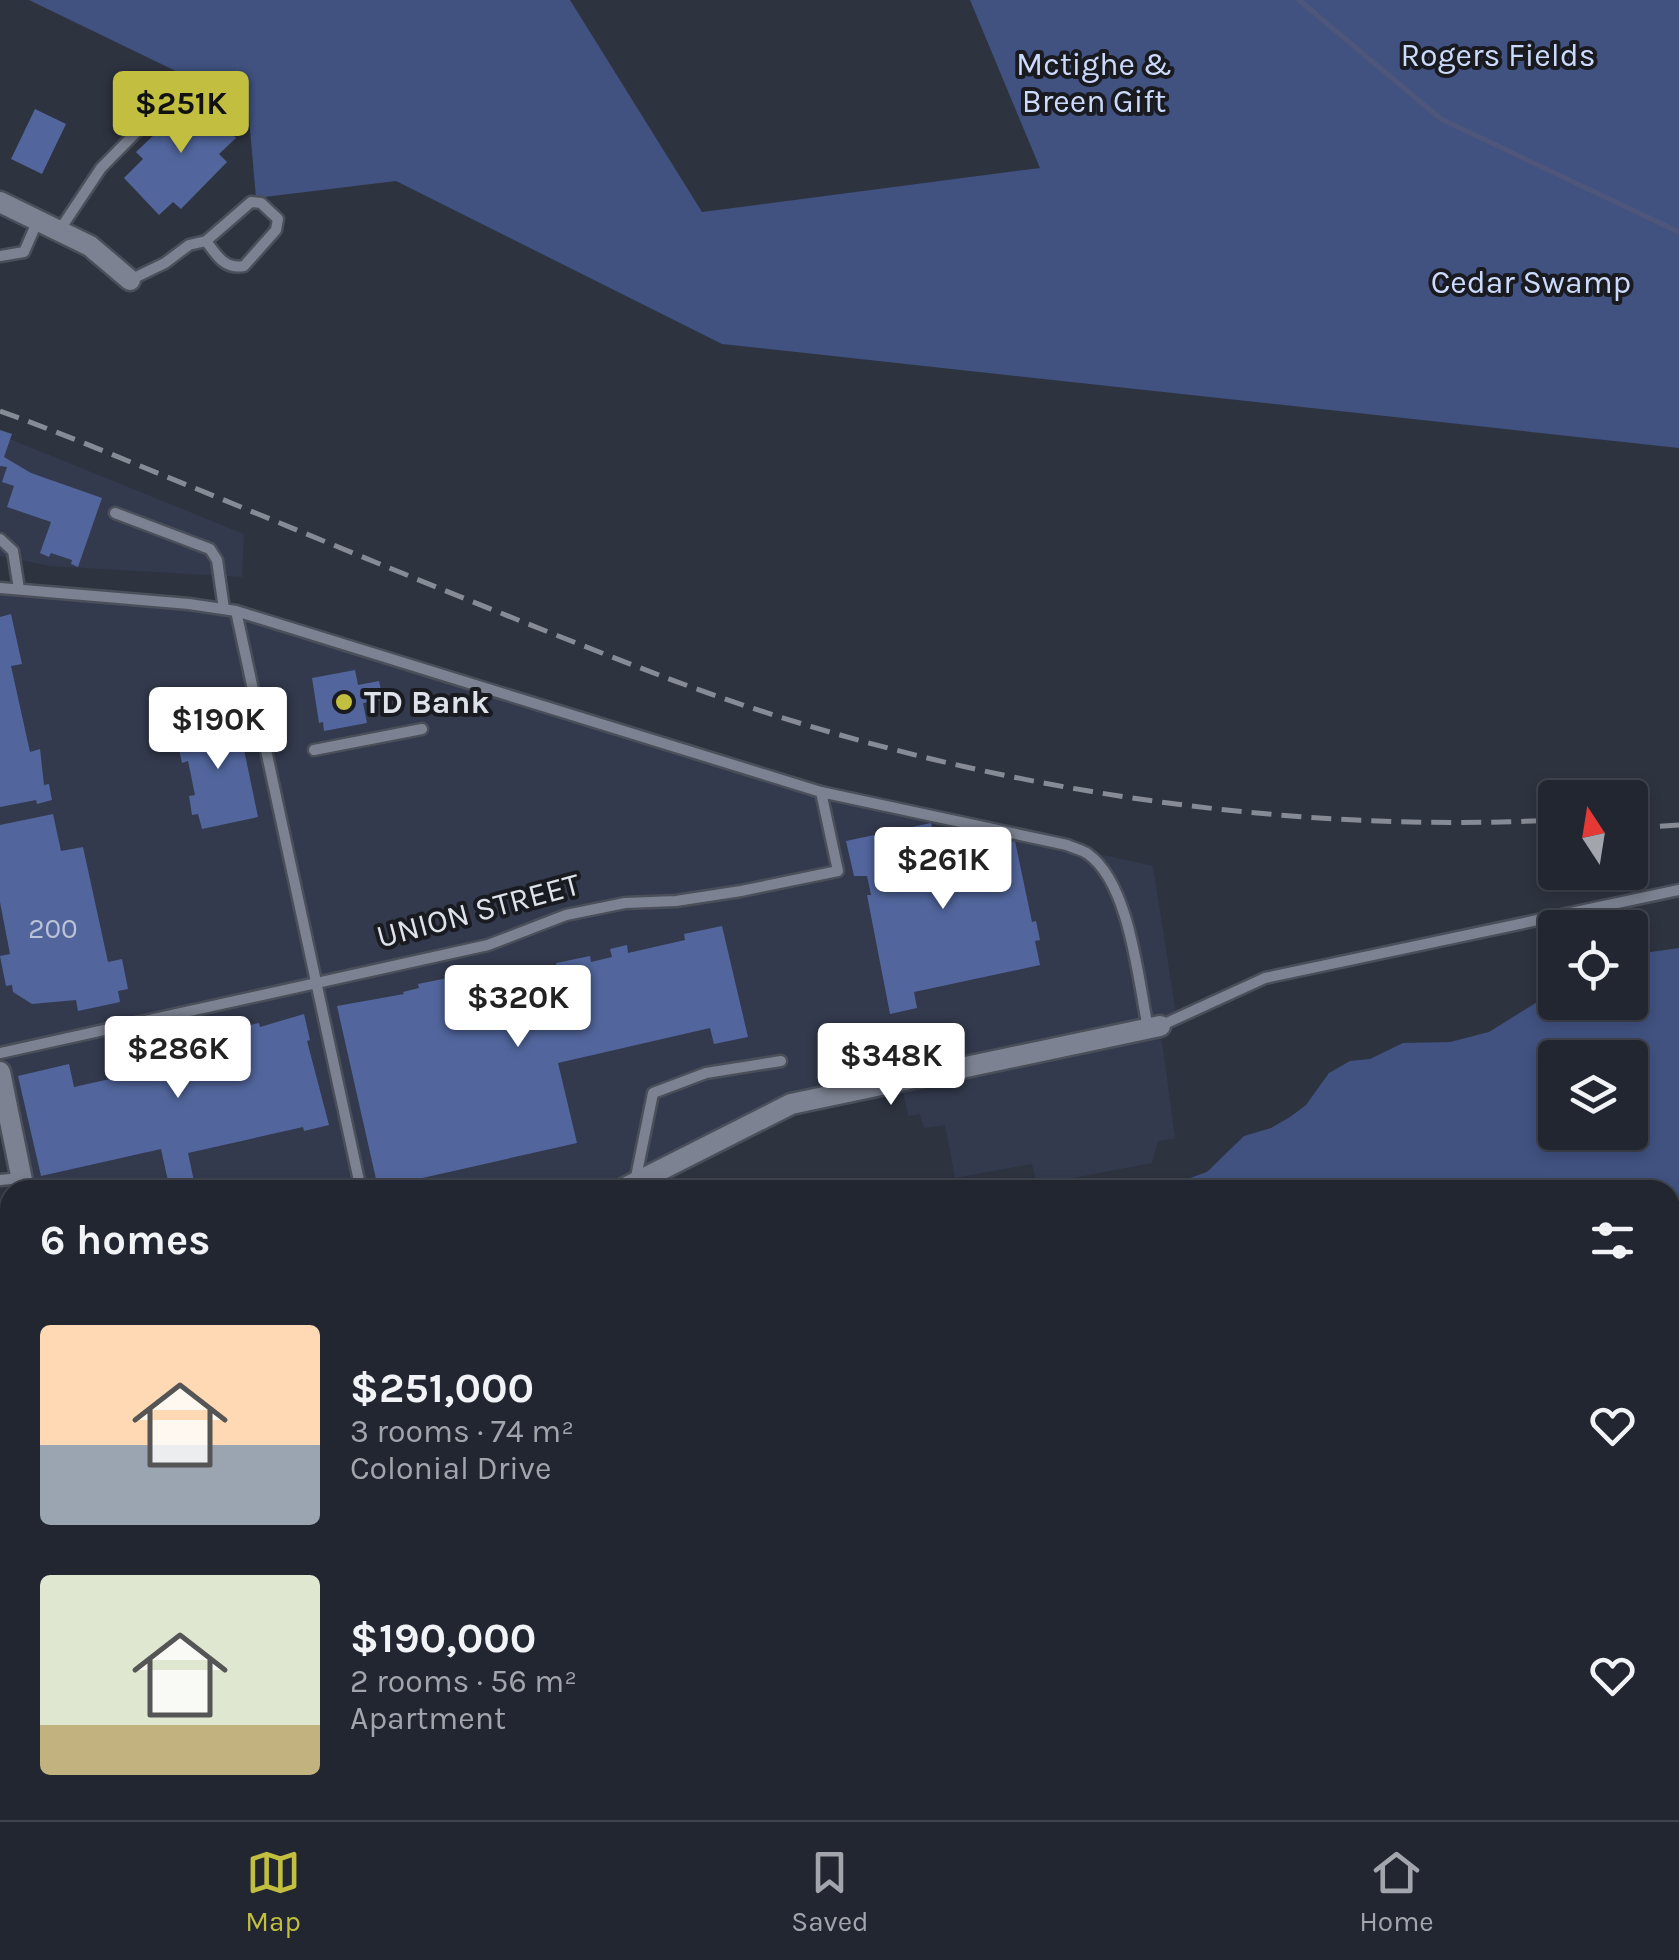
<!DOCTYPE html>
<meta charset="utf-8">
<style>
body{margin:0;font-family:Karla,sans-serif;background:#2e323c;color:#f1f3f6;height:100vh;display:flex;flex-direction:column;font-size:38px;white-space:nowrap}
*{box-sizing:border-box;margin:0}
p{font-size:32px;color:#a2a5ab}
.icon{flex:none;width:55px;height:55px;fill:none;stroke:currentColor;stroke-width:2;stroke-linecap:round;stroke-linejoin:round}
.map{position:relative;flex:1;overflow:hidden}
.sheet{position:absolute;left:0px;top:1180px;width:1680px;height:640px;display:flex;flex-direction:column;background:#222630;border-radius:30px 30px 0 0;box-shadow:0 5px 15px #0003,0 0 0 2px #3f434c}
.sheet>*{flex:none}
.needle{width:65px;rotate:348deg}
.tools{position:absolute;left:1538px;top:780px;display:grid;gap:20px}
.tools a{display:grid;place-items:center;width:110px;height:110px;border-radius:10px;background:#222630;box-shadow:0 5px 15px #0003,0 0 0 2px #3f434c;font-size:50px}
.price{position:absolute;translate:-50% -85px;padding:0 22px;border-radius:10px;background:#fff;color:#222;font-size:32px;line-height:65px;filter:drop-shadow(0 2px 5px #0008)}
.price::after{content:'';position:absolute;left:50%;top:60px;width:30px;height:22px;margin-left:-15px;background:inherit;clip-path:polygon(0 0,100% 0,50% 100%)}
.price.active{background:#c1be40;color:#111}
ul{padding:0;list-style:none}
li{display:flex;align-items:center;gap:30px;height:250px;padding:0 40px}
li span{display:grid;place-items:center;flex:none;width:280px;height:200px;border-radius:10px;color:#555}
li>.icon{margin-inline-start:auto}
span .icon{width:120px;height:120px;fill:#fffc;stroke-width:1}
li b{font-size:42px}
h2{display:flex;justify-content:space-between;align-items:center;height:120px;padding:0 40px;font-size:42px}
.dock{display:flex;justify-content:space-around;align-items:center;height:140px;border-top:2px solid #3f434c;background:#222630;font-size:28px;color:#a2a5ab}
.dock a{display:grid;justify-items:center;gap:5px}
.dock .active{color:#c1be40}
.map>svg:first-child{display:block}
</style>
<div class="map">
<svg width="1679" height="1820" viewBox="0 0 1679 1820">
<rect width="100%" height="100%" fill="#2e3340"/>
<path fill="#333a4d" d="M0 435 244 534 242 577 51 566 0 556Z
M0 588 236 611 821 792 1153 866 1177 1020 1160 1026 1175 1138 1158 1141 1152 1163 1037 1185 1032 1164 955 1178 945 1125 924 1128 920 1114 908 1116 901 1081 791 1104 621 1190H24L0 1073Z
M10 1238V1412L0 1417V1239Z"/>
<path fill="#415281" fill-rule="evenodd" d="M29 0H570L702 212 1040 168 970 0H1679V448L722 344 396 181 256 198 248 106Z
M1679 948V1820H1619L1602 1810H1670V1190H1156L1207 1172 1244 1136 1271 1128 1290 1117 1306 1105 1329 1073 1350 1061 1370 1059 1403 1043 1450 1042 1489 1032 1542 999 1555 996V1002H1630V955ZM1555 1058H1630V1132H1555Z
M894 1810H1212L1214 1820H883Z"/>
<g fill="none" stroke-linecap="round" stroke-linejoin="round">
<path stroke="#4e577b" stroke-width="5" d="M1299 0 1441 119 1679 232"/>
</g>
<path fill="#52669d" d="M185 93 199 107 203 103 236 138 219 154 227 162 181 209 173 202 159 215 124 178 143 159 136 152 176 114 170 107Z
M35 109 66 124 42 174 11 159Z
M0 430 12 434 4 457 31 473 102 498 78 567 71 564 72 560 51 553 49 557 40 553 51 522 7 507 14 486 2 482 7 467 0 466Z
M11 614 22 664 11 666 30 752 40 749 44 785 49 784 52 800 37 804 36 800 0 807V617Z
M355 670 358 685 379 681 383 700 363 703 367 723 324 731 323 722 319 723 312 678Z
M237 716 258 817 202 829 198 814 192 815 189 796 195 795 188 761 182 763 177 740 181 739 178 728Z
M53 814 61 851 83 847 108 962 122 959 128 989 118 991 120 1002 78 1011 76 1000 32 1004 13 992 12 985 6 986 0 956 10 954 0 902V825Z
M931 823 939 858 1015 841 1032 922 1036 921 1040 940 1035 941 1040 965 914 992 917 1008 890 1014 867 895H871L867 876H854L846 841Z
M722 926 748 1037 714 1044 710 1028 558 1063 577 1143 378 1188 337 1006 404 994 403 992 419 988 418 984 462 975 463 979 476 976 478 987 509 981 510 985 545 977 544 973 558 970 556 963 590 956 591 962 612 957 610 949 627 945 628 953 685 940 684 934Z
M304 1014 310 1040 307 1041 329 1125 304 1131 303 1127 188 1153 195 1186 179 1190H170L161 1149 41 1176 18 1076 69 1064 74 1087 119 1077 116 1063 140 1058 138 1051 215 1037 214 1033 259 1023 260 1027Z
M0 1319 4 1332 10 1331V1353L0 1354Z
M4 1704 10 1714V1752L6 1755 0 1746V1706Z"/>
<g fill="none" stroke-linecap="round" stroke-linejoin="round">
<defs>
<path id="lane" d="M59 231 101 168 167 101
M0 256 24 252 38 220
M130 280 165 263 189 245 206 241 251 202 261 203 278 219 276 230 244 266C224 270 216 254 206 241
M115 513 210 549 217 560 224 609
M0 539 13 551 19 589
M0 588 189 604 236 611 821 792 1067 845C1073 848 1083 850 1088 854 1130 884 1138 980 1148 1028
M236 611 361 1190
M314 750 422 729
M1160 1026 1265 978 1679 890
M0 1053 488 945 566 915 625 903 676 901 741 891 838 871 821 792
M0 1180 21 1178
M635 1182 653 1093 706 1073 781 1061"/>
<path id="street" d="M0 202 90 246 130 280
M0 1072 24 1190
M621 1190 791 1104 1160 1026
M0 1223 10 1222
M0 1592 10 1588
M624 1810 630 1820"/>
</defs>
<use href="#lane" stroke="#4a4f5a" stroke-width="15"/>
<use href="#street" stroke="#4a4f5a" stroke-width="25"/>
<use href="#lane" stroke="#7c8291" stroke-width="10"/>
<use href="#street" stroke="#7c8291" stroke-width="20"/>
<path stroke="#868b95" stroke-width="5" stroke-dasharray="20 10" stroke-linecap="butt" d="M0 411C67 435 132 463 197 489 351 552 504 616 659 675 937 781 1258 835 1555 820
M1630 828 1679 825"/>
</g>
<circle fill="#c1be40" stroke="#191b21" stroke-width="4" cx="344" cy="702" r="10"/>
<g text-anchor="middle" stroke-width="8" stroke-linejoin="round" paint-order="stroke">
<g font-size="28" fill="#bbc3d7">
<text x="53" y="938">200</text>
</g>
<g font-size="32" fill="#ccdafb" stroke="#191b21">
<text x="1498" y="66">Rogers Fields</text>
<text x="1094" y="75">Mctighe &amp;<tspan x="1094" dy="37">Breen Gift</tspan></text>
<text x="1531" y="293">Cedar Swamp</text>
</g>
<g font-size="32" font-weight="bold" fill="#dee2ea" stroke="#191b21" text-anchor="start">
<text x="364" y="713">TD Bank</text>
</g>
<g font-size="32" fill="#dee2ea" stroke="#191b21">
<text transform="translate(478 910) rotate(-15)" y="11">UNION STREET</text>
</g>
</g>
</svg>
<div class="tools">
<a><svg class="needle" viewBox="-14 -14 28 28"><path d="M0-13l5 13h-10z" fill="#e53935"/><path d="M0 13l5-13h-10z" fill="#a2a5ab"/></svg></a>
<a><svg class="icon" aria-label="locate" viewBox="0 0 24 24"><circle cx="12" cy="12" r="6"/><path d="M12 2v4M12 18v4M2 12h4M18 12h4"/></svg></a>
<a><svg class="icon" aria-label="layers" viewBox="0 0 24 24"><path d="M12 4l9 5-9 5-9-5zM3 14l9 5 9-5"/></svg></a>
</div>
<b class="price active" style="left:181px;top:156px">$251K</b>
<b class="price" style="left:218px;top:772px">$190K</b>
<b class="price" style="left:943px;top:912px">$261K</b>
<b class="price" style="left:518px;top:1050px">$320K</b>
<b class="price" style="left:178px;top:1101px">$286K</b>
<b class="price" style="left:891px;top:1108px">$348K</b>
<section class="sheet">
<h2>6 homes<svg class="icon" aria-label="filters" viewBox="0 0 24 24"><path d="M4 7h16M4 17h16"/><circle cx="9" cy="7" r="2"/><circle cx="15" cy="17" r="2"/></svg></h2>
<ul>
<li><span style="background:linear-gradient(#ffd9b3 60%,#9aa5b1 0)"><svg class="icon" aria-label="home" viewBox="0 0 24 24"><path d="M3 11l9-7 9 7M6 9v11h12V9"/></svg></span><div><b>$251,000</b><p>3 rooms · 74 m²</p><p>Colonial Drive</p></div><svg class="icon" aria-label="heart" viewBox="0 0 24 24"><path d="M12 20l-8-8c-3-5 5-10 8-4 3-6 11-1 8 4z"/></svg></li>
<li><span style="background:linear-gradient(#dfe7d0 75%,#c2b280 0)"><svg class="icon" aria-label="home" viewBox="0 0 24 24"><path d="M3 11l9-7 9 7M6 9v11h12V9"/></svg></span><div><b>$190,000</b><p>2 rooms · 56 m²</p><p>Apartment</p></div><svg class="icon" aria-label="heart" viewBox="0 0 24 24"><path d="M12 20l-8-8c-3-5 5-10 8-4 3-6 11-1 8 4z"/></svg></li>
</ul>
</section>
</div>
<nav class="dock">
<a class="active"><svg class="icon" aria-label="map" viewBox="0 0 24 24"><path d="M3 6l6-2 6 2 6-2v14l-6 2-6-2-6 2zM9 4v14M15 6v14"/></svg>Map</a>
<a><svg class="icon" aria-label="saved" viewBox="0 0 24 24"><path d="M7 4h10v16l-5-4-5 4z"/></svg>Saved</a>
<a><svg class="icon" aria-label="home" viewBox="0 0 24 24"><path d="M3 11l9-7 9 7M6 9v11h12V9"/></svg>Home</a>
</nav>
